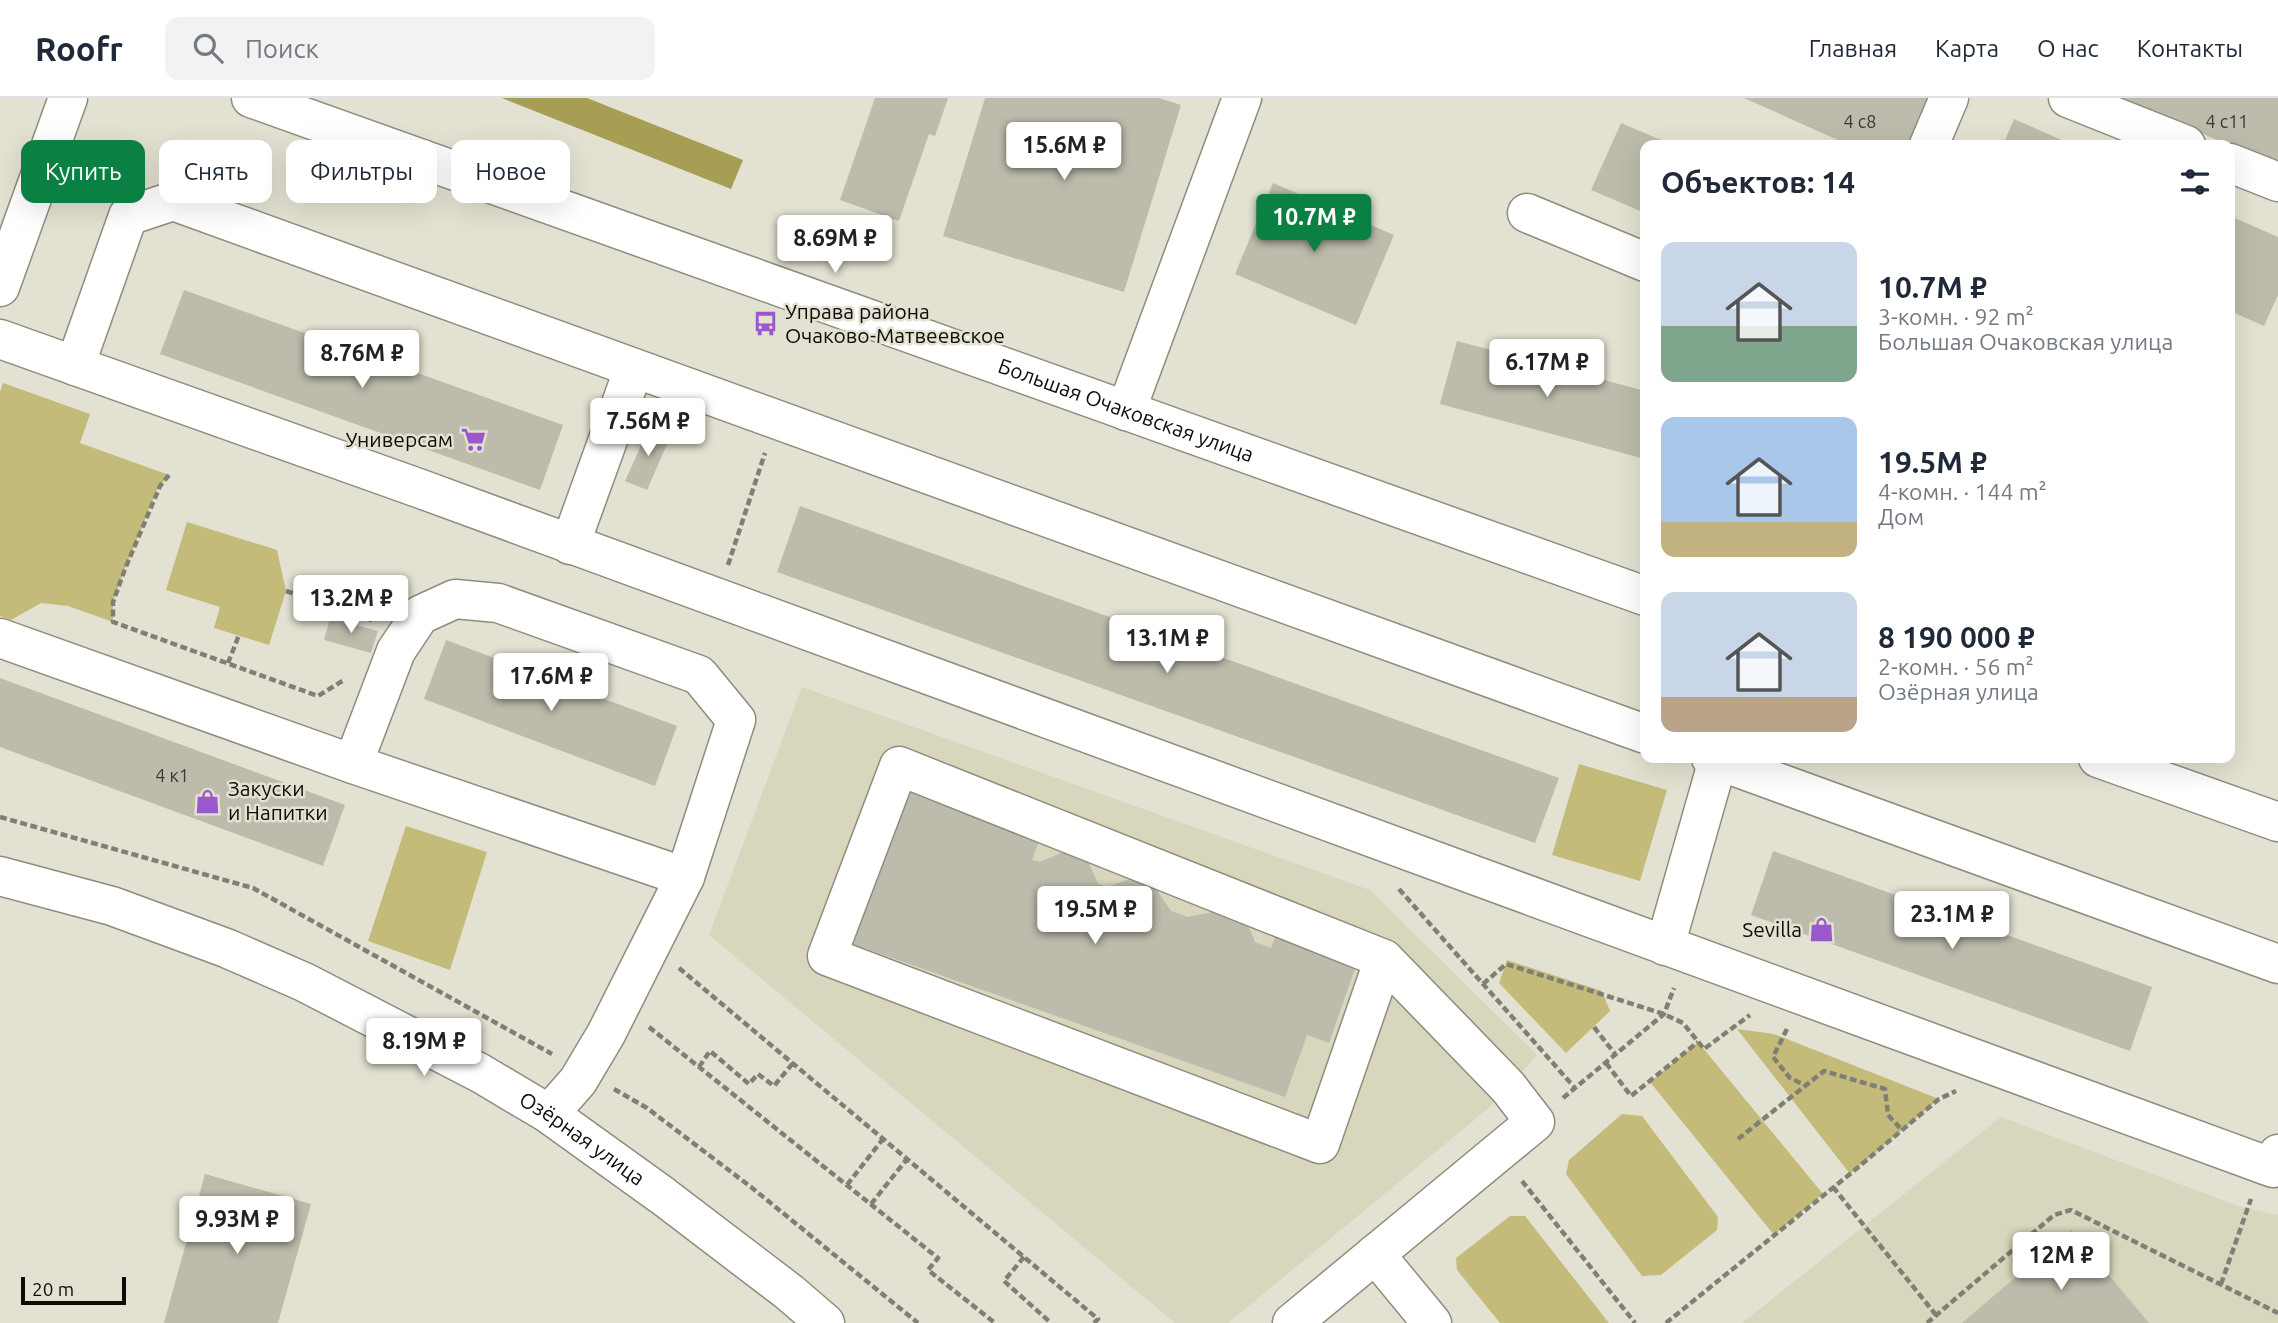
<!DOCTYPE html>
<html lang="ru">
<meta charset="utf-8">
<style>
body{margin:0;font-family:Ubuntu,sans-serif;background:#f2f2f3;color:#1f2937;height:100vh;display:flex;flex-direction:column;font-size:26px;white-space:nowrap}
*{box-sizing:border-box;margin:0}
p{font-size:23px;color:#747a83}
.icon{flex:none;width:38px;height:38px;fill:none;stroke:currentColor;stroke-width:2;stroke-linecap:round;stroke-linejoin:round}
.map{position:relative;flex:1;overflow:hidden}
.details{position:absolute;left:1640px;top:42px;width:595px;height:623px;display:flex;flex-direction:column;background:#fff;border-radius:14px;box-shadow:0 7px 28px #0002}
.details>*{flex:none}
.guide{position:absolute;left:21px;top:42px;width:665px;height:63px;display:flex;gap:14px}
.scale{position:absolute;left:21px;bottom:18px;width:105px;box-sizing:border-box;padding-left:7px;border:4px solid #0d0c07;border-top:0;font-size:19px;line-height:24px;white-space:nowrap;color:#0d0c07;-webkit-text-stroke:5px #e3e1d1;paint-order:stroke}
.price{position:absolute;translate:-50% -60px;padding:0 16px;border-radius:7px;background:#fff;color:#222;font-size:23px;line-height:46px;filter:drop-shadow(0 2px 4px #0008)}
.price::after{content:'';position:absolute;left:50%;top:42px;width:21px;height:16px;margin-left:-10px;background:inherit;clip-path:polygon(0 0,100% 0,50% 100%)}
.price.active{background:#0b8043;color:#fff}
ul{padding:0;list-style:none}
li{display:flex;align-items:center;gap:21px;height:175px;padding:0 21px}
li span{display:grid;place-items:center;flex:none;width:196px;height:140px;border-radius:14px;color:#555}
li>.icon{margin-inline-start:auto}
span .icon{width:84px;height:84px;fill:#fffc;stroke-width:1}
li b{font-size:30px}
h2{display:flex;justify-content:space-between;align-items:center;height:84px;padding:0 21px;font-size:30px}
.chip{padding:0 24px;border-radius:14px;background:#fff;box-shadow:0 7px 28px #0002;font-size:24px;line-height:63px}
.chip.active{background:#0b8043;color:#fff}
header{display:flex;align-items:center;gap:42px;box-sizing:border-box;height:98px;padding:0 35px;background:#fff;border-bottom:2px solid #e0e1e3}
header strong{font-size:33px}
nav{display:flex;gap:38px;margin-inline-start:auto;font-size:24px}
.search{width:490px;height:63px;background:#f2f2f3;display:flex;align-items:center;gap:18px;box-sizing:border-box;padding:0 24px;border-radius:14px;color:#747a83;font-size:26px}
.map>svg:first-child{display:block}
</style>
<header>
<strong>Roofr</strong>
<div class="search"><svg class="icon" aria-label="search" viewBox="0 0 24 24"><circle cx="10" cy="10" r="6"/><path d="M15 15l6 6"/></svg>Поиск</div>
<nav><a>Главная</a><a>Карта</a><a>О нас</a><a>Контакты</a></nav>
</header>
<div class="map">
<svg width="2278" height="1225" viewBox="0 0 2278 1225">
<rect width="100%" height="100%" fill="#e3e1d1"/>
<path fill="#d9d6be" d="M802 589 1370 792 1537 957 1490 1009 1228 1225H1175L709 837Z
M2001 1019 2241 1109 2278 1117V1225H1742Z"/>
<path fill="#c4bb7b" d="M3 285 90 316 80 345 169 377 157 392 125 471 113 504V524L68 508 41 505 11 522 0 518V294Z
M187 424 277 452 286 493 269 547 214 530 220 509 166 492Z
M1579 666 1667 692 1640 783 1552 757Z
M406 728 487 754 450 872 368 843Z
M1507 862 1602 893 1610 913 1566 955 1499 885Z
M1737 931 1774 936 1939 1001 1850 1076Z
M1698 944 1823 1096 1774 1137 1650 984Z
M1622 1016 1642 1018 1718 1119 1717 1132 1661 1177 1642 1178 1566 1076 1569 1062Z
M1510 1118H1525L1609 1225H1500L1457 1172 1456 1160Z"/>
<path fill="#a79d53" d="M502 0H587L743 62 731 91Z"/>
<path fill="#bdbbab" d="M875 0H948L935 38 929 36 899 123 840 102Z
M985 0H1159L1181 7 1124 194 943 138Z
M1744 0H1934L1913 47H1849Z
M2123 0H2278V70L2228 47Z
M2014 21 2073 47H2003Z
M1621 25 1673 47H1645V115L1591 92Z
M1273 85 1394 137 1356 227 1235 176Z
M2230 118 2278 139V197L2264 228 2230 213Z
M184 192 563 327 540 392 160 256Z
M1457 243 1645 293V361L1440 306Z
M650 328 671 337 647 392 625 383Z
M800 408 1559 680 1535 745 777 474Z
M330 520 378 533 371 555 324 542Z
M446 542 677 628 655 688 424 601Z
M0 580 345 707 323 768 0 649Z
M910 685 1043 732 1032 762 1040 764 1063 754 1088 763 1098 786 1106 789 1133 780 1154 788 1171 813 1188 819 1221 812 1246 822 1255 844 1271 850 1277 833 1358 862 1329 945 1307 937 1285 999 850 845Z
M1773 753 2152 889 2130 953 1751 817Z
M205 1076 311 1106 278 1225H164Z
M2071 1132 2149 1225H1962Z"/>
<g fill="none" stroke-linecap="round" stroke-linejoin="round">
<defs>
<g id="minor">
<path id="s1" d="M251 0 1645 498"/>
<path d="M2068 0 2186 47"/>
<path d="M1929 47 1949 0"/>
<path d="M2230 65 2278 84"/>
<path d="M1527 115 1645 164"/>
<path d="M0 189 68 0"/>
<path d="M0 241 421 391 2273 1070 2278 1056"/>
<path d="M75 268 128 118 173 103 1645 636"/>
<path d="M1126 313 1242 0"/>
<path d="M570 447 634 270"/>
<path d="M0 540 353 666 685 779"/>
<path d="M1711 660 2278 866"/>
<path d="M2098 660 2278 724"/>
<path d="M353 666 396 553 420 517 455 501 498 505 699 577 736 622 685 779 606 936 578 983 549 1016"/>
<path id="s2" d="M0 778 112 808 226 850 304 884 480 975 549 1016 663 1098 789 1194 825 1225"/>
<path d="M1665 848 1718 662"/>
<path d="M1375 1156 1432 1225"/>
<path d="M1292 1225 1535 1024 1508 989 1384 861 899 668 827 858 1320 1046 1384 861"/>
</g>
</defs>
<use href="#minor" stroke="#8e8c7d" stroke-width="41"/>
<path stroke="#807f74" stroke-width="4.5" stroke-dasharray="7 3.5" stroke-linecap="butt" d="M169 377 160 388 125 471 113 504V524L318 598 344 582
M728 467 765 355
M286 493 372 522
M228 565 239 537
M0 719 253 790 552 956
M1399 791 1575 990
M679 870 1098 1221 1094 1225
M1483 886 1506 866 1664 916 1683 925 1704 951 1750 917
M649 929 938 1160 928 1172 995 1225
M1594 929 1615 956
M1787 931 1773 959 1790 980 1805 987
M1606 965 1631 998 1698 944
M699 969 710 953 749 986 758 976 774 988 793 965
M614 991 647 1010 751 1089 918 1225
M1563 1000 1664 916 1674 890
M1738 1041 1824 973 1885 991 1888 1017 1902 1032
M1522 1083 1635 1225
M847 1087 883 1041
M1833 1089 1936 1217
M871 1106 907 1061
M1024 1159 1004 1183 1051 1225
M2221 1186 2251 1101
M1666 1225 1850 1076 1939 1001 1956 993
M1927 1225 2054 1117 2071 1112 2278 1215"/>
<use href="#minor" stroke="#fff" stroke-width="38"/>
</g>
<defs>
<symbol id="bus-bare" viewBox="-9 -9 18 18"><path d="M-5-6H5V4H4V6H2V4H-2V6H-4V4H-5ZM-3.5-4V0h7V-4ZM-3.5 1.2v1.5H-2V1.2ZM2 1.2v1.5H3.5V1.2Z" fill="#9b58ce" stroke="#e3e1d1" stroke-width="2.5" paint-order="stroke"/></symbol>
<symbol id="supermarket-bare" viewBox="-9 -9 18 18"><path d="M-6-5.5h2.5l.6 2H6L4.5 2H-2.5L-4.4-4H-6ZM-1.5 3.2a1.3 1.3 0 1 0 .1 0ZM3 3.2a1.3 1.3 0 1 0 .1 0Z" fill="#9b58ce" stroke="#e3e1d1" stroke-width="2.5" paint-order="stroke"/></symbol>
<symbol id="shop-bare" viewBox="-9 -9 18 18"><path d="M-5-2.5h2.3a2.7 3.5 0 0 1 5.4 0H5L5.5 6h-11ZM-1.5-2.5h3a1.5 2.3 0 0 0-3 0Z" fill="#9b58ce" stroke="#e3e1d1" stroke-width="2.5" paint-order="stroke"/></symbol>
</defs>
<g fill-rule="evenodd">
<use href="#bus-bare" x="748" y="208" width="35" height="35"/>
<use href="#supermarket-bare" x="456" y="324" width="35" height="35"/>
<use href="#shop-bare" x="190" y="686" width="35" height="35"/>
<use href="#shop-bare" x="1804" y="814" width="35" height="35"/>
</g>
<g text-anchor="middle" stroke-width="5" stroke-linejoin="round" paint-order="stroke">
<g font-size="18" fill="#393830">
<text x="1860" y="30">4 с8</text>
<text x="2227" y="30">4 с11</text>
<text x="172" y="684">4 к1</text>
</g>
<g font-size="21" fill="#0d0c07" stroke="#e3e1d1" text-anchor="start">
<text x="785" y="221">Управа района<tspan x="785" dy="24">Очаково-Матвеевское</tspan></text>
<text x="453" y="349" text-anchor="end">Универсам</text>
<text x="228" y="698">Закуски<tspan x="228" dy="24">и Напитки</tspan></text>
<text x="1802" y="839" text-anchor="end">Sevilla</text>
</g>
<g font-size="21" fill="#0d0c07" stroke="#e3e1d1">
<text dy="7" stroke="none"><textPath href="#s1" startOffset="929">Большая Очаковская улица</textPath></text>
<text dy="7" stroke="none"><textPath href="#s2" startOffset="642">Озёрная улица</textPath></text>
</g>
</g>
</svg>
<div class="scale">20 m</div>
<b class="price" style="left:1064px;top:84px">15.6M ₽</b>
<b class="price active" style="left:1314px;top:156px">10.7M ₽</b>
<b class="price" style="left:835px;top:177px">8.69M ₽</b>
<b class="price" style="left:362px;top:292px">8.76M ₽</b>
<b class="price" style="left:1547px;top:301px">6.17M ₽</b>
<b class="price" style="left:648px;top:360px">7.56M ₽</b>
<b class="price" style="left:351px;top:537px">13.2M ₽</b>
<b class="price" style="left:1167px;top:577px">13.1M ₽</b>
<b class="price" style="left:551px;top:615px">17.6M ₽</b>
<b class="price" style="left:1095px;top:848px">19.5M ₽</b>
<b class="price" style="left:1952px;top:853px">23.1M ₽</b>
<b class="price" style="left:424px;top:980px">8.19M ₽</b>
<b class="price" style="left:237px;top:1158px">9.93M ₽</b>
<b class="price" style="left:2061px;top:1194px">12M ₽</b>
<div class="guide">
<a class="chip active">Купить</a>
<a class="chip">Снять</a>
<a class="chip">Фильтры</a>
<a class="chip">Новое</a>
</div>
<section class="details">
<h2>Объектов: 14<svg class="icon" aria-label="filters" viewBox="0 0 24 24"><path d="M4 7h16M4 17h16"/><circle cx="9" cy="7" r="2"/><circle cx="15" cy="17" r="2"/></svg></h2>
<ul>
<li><span style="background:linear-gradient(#c9d6e8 60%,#7fa58c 0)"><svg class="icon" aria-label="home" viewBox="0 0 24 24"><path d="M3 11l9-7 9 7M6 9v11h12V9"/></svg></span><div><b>10.7M ₽</b><p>3-комн. · 92 m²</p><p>Большая Очаковская улица</p></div></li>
<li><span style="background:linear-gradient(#a9c7e8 75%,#c2b280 0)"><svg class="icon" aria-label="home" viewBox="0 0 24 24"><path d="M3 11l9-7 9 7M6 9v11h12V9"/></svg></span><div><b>19.5M ₽</b><p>4-комн. · 144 m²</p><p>Дом</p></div></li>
<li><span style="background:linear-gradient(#c9d6e8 75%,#b9a48a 0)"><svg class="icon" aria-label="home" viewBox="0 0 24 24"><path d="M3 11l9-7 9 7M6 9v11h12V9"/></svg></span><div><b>8 190 000 ₽</b><p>2-комн. · 56 m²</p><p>Озёрная улица</p></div></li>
</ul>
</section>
</div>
